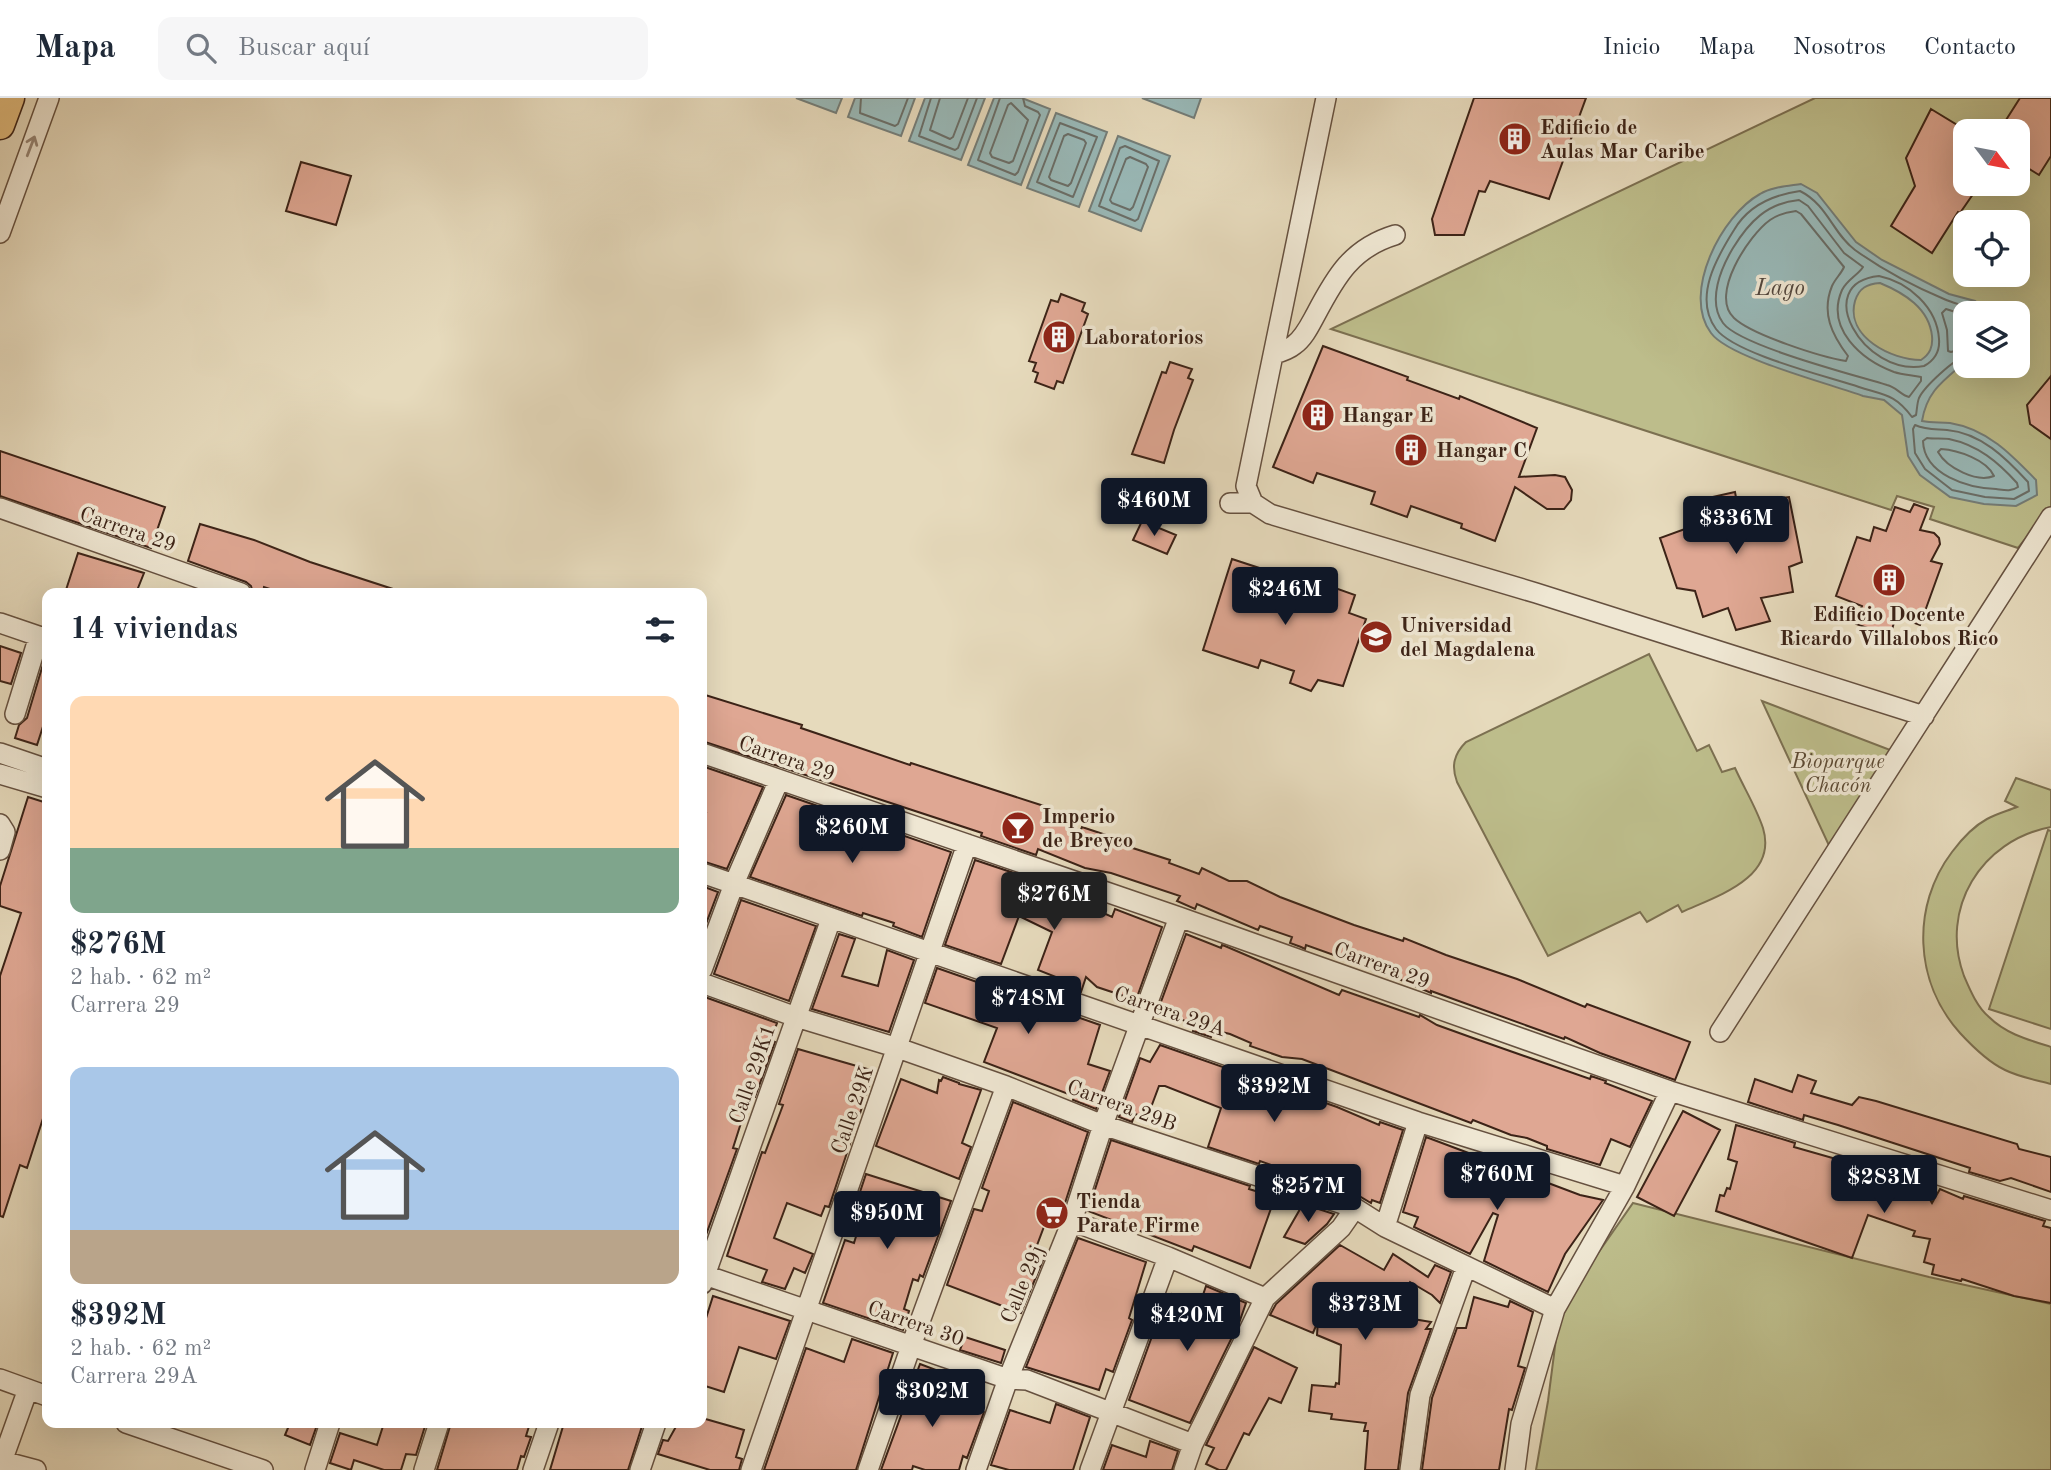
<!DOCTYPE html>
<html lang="es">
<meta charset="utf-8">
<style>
body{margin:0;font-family:"Old Standard TT",serif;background:#f6f6f7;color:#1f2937;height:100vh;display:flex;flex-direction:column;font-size:26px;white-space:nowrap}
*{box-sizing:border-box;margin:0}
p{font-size:23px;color:#747a83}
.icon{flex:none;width:38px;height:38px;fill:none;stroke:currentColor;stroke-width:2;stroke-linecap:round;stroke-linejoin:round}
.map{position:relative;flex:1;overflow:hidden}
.drawer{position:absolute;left:42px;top:490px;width:665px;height:840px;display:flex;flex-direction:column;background:#fff;border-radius:14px;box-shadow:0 7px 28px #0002}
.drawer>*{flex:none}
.needle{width:46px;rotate:122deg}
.fabs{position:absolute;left:1953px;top:21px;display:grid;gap:14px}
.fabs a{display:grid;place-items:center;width:77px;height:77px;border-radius:14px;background:#fff;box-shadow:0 7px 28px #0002;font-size:35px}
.price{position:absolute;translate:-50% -60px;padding:0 16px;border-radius:7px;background:#111827;color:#fff;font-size:23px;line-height:46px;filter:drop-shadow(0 2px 4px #0008)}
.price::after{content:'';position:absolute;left:50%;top:42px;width:21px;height:16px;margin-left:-10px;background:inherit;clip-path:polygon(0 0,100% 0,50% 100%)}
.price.current{background:#222;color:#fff}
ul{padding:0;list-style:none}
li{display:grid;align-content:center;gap:14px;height:371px;padding:0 28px}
li span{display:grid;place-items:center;height:217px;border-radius:14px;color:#555}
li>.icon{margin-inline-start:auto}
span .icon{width:126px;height:126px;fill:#fffc;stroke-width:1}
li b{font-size:30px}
h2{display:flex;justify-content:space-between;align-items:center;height:84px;padding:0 28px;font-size:30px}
header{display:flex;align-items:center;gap:42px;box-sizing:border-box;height:98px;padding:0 35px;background:#fff;border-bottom:2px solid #e0e1e3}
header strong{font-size:33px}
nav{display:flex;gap:38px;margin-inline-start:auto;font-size:24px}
.search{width:490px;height:63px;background:#f6f6f7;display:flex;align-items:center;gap:18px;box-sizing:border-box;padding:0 24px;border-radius:14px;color:#747a83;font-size:26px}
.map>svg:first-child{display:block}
</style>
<header>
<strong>Mapa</strong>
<div class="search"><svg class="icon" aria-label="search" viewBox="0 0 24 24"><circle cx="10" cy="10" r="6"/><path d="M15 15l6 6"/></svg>Buscar aquí</div>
<nav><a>Inicio</a><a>Mapa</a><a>Nosotros</a><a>Contacto</a></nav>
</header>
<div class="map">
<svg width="2051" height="1372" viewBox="0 0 2051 1372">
<rect width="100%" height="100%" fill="#e6dabc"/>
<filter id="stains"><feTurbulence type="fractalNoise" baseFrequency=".00286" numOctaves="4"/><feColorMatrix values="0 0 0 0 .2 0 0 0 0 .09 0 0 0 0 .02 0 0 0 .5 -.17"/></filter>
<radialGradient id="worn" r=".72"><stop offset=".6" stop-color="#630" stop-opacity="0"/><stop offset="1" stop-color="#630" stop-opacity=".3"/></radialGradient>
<path fill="#bdbd8b" stroke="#7c7051" stroke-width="2" fill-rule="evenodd" d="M1815 0H2051V409L2018 450 1930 421 1934 409 1897 398 1891 412 1331 231ZM1965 33H2018V86H1965ZM1965 124H2018V177H1965ZM1965 215H2018V268H1965Z
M1649 556 1697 653 1709 647 1722 674 1735 670C1744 690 1756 709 1763 730 1778 780 1717 798 1682 814L1678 807 1647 824 1640 814 1548 858 1457 684C1451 668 1454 656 1466 644Z
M1762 603 1898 655 1832 754Z
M2016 680 2051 692V729C1981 742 1939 811 1964 878 1970 892 1977 909 1989 919 2006 936 2029 942 2051 949V986C2036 982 2019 979 2005 972 1988 964 1972 948 1960 935 1914 884 1911 808 1952 754 1961 742 1974 728 1987 721 1996 716 2007 713 2017 709L2005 703Z
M2048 732 2051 733V931L1989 911Z
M1633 1105 1929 1179 2051 1206V1372H1536L1548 1303 1557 1233 1568 1198Z"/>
<path fill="#99b9b8" stroke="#747d78" stroke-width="2" fill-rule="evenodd" d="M796 0H842L836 15Z
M855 0H915L901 38 848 19Z
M925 0H985L961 62 909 43Z
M994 0H1022L1050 11 1021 87 968 67Z
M1142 0H1201L1194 20Z
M1056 15 1107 34 1079 109 1027 90Z
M1118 38 1170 58 1141 133 1089 113Z
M1801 86 1817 95 1856 144 1882 162 1949 196 1975 203 1988 215H1965V264C1943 283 1927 293 1922 323 1932 325 1940 324 1950 325 1987 331 2011 356 2036 382L2037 397 2016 408 1984 406 1950 399 1920 377 1908 358 1902 317 1884 302 1863 298C1831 286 1729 260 1711 235 1681 195 1722 117 1760 96 1771 89 1788 88 1801 86ZM1880 185C1904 195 1929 210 1932 238 1933 249 1930 256 1921 262 1892 262 1845 239 1855 203 1859 190 1867 186 1880 185Z"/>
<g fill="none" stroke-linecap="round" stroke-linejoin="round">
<path stroke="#6a6e68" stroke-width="2" d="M861 0 860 15 895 28 898 26 908 0
M931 0 919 38 955 52 958 50 977 0
M940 0 930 32 950 41 953 39 968 0
M1000 0 978 62 1015 77 1018 74 1040 17 1038 14 1025 8 1023 0
M1011 5 1028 22 1013 63 1009 65 992 59 990 55 1008 7Z
M1060 25 1097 39 1073 99 1037 84Z
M1068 36 1084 42 1086 45 1071 85 1068 88 1051 82 1049 79 1064 38Z
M1125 48 1159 63 1138 121 1135 123 1099 108 1120 50Z
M1130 59 1146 66 1148 69 1133 109 1130 112 1112 105 1110 102 1126 61Z
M1799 102 1808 108 1844 155 1863 169C1858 177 1847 182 1842 192 1825 231 1862 262 1894 274 1903 277 1912 277 1921 279V283L1909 299C1901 297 1896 289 1887 287 1855 277 1740 248 1723 225 1707 203 1721 170 1733 150 1749 124 1767 105 1799 102Z
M1796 113 1801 116 1844 169C1841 176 1835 181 1832 188 1821 215 1832 237 1848 258L1846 263C1821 259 1752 237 1734 220 1709 197 1749 137 1770 122 1777 117 1787 114 1796 113Z
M1879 178C1908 184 1937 209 1939 241 1940 253 1935 262 1924 268 1863 279 1810 185 1879 178Z
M1965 217 1946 211 1942 215 1947 232 1948 253 1951 254 1965 250
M1965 259C1955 260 1924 289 1919 300 1917 305 1917 312 1916 317L1912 319C1895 296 1884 297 1859 289 1826 278 1735 256 1716 231 1693 200 1717 159 1734 132 1748 108 1772 97 1800 93 1828 107 1833 136 1855 152 1883 172 1913 188 1944 201 1957 207 1968 207 1980 215
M1915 327C1926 332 1935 331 1947 332 1981 335 2006 360 2028 384L2029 393 2014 401 1985 399 1952 392 1925 371 1915 355 1913 331Z
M1927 340C1934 341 1942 340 1949 341 1978 347 1998 364 2017 385L2018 389C2011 394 2004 392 1996 391 1968 390 1924 377 1923 343Z
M1941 351C1958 352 1987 362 1994 378 1977 385 1947 370 1938 354Z"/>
</g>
<path fill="#dfa793" stroke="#3c2317" stroke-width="2" d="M1474 0H1586L1549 101 1490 83 1485 94 1479 93 1464 137H1435L1432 121Z
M2020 0H2051V58L2039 77 2018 64V33H1999Z
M1931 11 1967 33 1959 52 1962 63 1965 65V86H1980L1960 115 1958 114 1932 155 1891 128 1915 88 1906 60Z
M301 64 351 78 336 127 286 113Z
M1061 196 1085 205 1082 213 1088 216 1063 285 1057 283 1054 291 1035 284 1038 275 1033 273 1036 265 1029 263 1051 202 1058 204Z
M1323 248 1408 279 1407 282 1459 301 1460 298 1537 330 1519 379 1555 377 1565 379 1572 392 1571 402 1564 411H1547L1515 389 1495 443 1461 430 1462 426 1411 408 1407 419 1371 406 1375 394 1317 375 1313 385 1273 369Z
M1170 264 1192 271 1188 280 1193 282 1174 332 1164 365 1132 356 1162 274 1166 275Z
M2051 278V341L2030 326 2027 307Z
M0 353 165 409 151 450 0 398Z
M1735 394 1737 405 1789 399 1802 464 1789 469 1793 494 1761 500 1770 523 1736 532 1728 510 1703 519 1695 493 1677 490 1660 440 1696 427 1699 402Z
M1914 406 1928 411 1920 432 1934 435 1939 440 1940 446 1931 463 1942 466 1920 527 1896 518 1890 538 1856 526 1862 508 1836 498 1857 439 1870 443 1874 429 1886 433 1895 409 1910 414Z
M1142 423 1176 437 1167 456 1133 442Z
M200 426 254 442 310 464 396 492 395 495H282L264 489 263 495H253L251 488 246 484 188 463Z
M78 455 144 475 136 495H65Z
M1232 461 1287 479 1283 492 1320 502 1324 486 1355 497 1349 515 1366 521 1343 588 1318 582 1311 593 1290 585 1294 573 1261 562 1258 570 1203 552Z
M0 548 21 555 11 586 0 583Z
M44 563 47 564V616L37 647 15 640 19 627 27 620Z
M702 596 802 627 801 630 910 667 911 665 1047 709 1080 734 1082 729 1118 741 1117 745 1170 762 1169 765 1199 776 1202 770 1229 783H1247L1280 799 1354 827 1403 843 1404 840 1446 857 1517 881 1585 909 1587 906 1690 944 1675 982 1600 955 1565 939 1564 941 1431 893V895L1360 864 1359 866 1306 847 1305 851 1301 849 1290 845 1292 839 1260 828 1258 832 1197 806 1195 811 1177 803 1180 798 1111 775 1085 770 1038 751 1036 757 981 738 982 735 702 643Z
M702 668 763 689 727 771 702 763V728L706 715 702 714Z
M786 697 951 754 922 839 893 828 894 825 863 815 862 818 750 779Z
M28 699 47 705V1008L27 1070 20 1067 3 1119 0 1118V878L21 815 0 808V788Z
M975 762 1047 786 1046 789 1112 819 1115 811 1162 829 1136 902 1097 889 1086 879 1081 894 1054 884 1056 879 1038 872 1052 834 1019 818 1001 866 945 847Z
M702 788 718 794 704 831 702 830Z
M741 802 816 828 789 903 714 876Z
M839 836 855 841 842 878 878 888 887 852 914 862 889 934 812 911Z
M1186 836 1221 850 1222 847 1225 848 1339 897 1342 892 1419 919 1420 917 1437 927 1473 940 1590 981 1591 978 1606 983 1605 985 1652 1003 1630 1049 1611 1041 1600 1067 1547 1051V1048L1527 1040 1511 1037 1473 1022 1471 1025 1302 961 1282 959 1250 948 1251 945 1230 936 1213 932 1211 939 1193 933 1195 927 1158 912Z
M937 870 1100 927 1088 966 1110 973 1096 1011 1073 1002 1074 998 984 964 997 930 925 905Z
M702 898 777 925 771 942 775 944 755 999H753L750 1007 747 1006 733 1050 737 1051 706 1137 702 1136Z
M1160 947 1337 1009 1379 1027 1380 1024 1403 1032 1380 1105 1372 1102 1371 1105 1359 1098 1260 1063 1259 1066 1208 1049 1221 1010 1165 988H1159L1147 1020 1135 1016 1132 1024 1119 1019 1140 960 1150 964Z
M798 951 874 973 829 1109 825 1108 821 1118 787 1105 774 1140 813 1156 805 1175 794 1170 785 1191 762 1184 767 1172 727 1158 762 1054 765 1055 783 1007 779 1006Z
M1798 977 1816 983 1811 995 1852 1007 1859 999 1876 1003 2017 1046 2019 1051 2051 1059V1094L2011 1080 2000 1083 1969 1074 1970 1070 1838 1027 1804 1017 1803 1022 1748 1004 1755 981 1792 994Z
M943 979 959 985V986L981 992 962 1045 971 1049 959 1081 876 1048 901 981 937 995 939 982 941 983Z
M1013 1004 1088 1034 1065 1105 1054 1102 1033 1158 1043 1162 1021 1215 947 1187 974 1111 982 1113 989 1093 982 1090Z
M1683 1013 1720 1032 1674 1118 1637 1099Z
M1736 1027 1795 1045 1794 1049 1850 1065 1856 1064 1909 1081 1920 1085 1932 1105 1940 1091 1963 1101 1964 1098 2045 1123 2043 1128 2051 1130V1205L2014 1198 1962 1181 1961 1183 1932 1176 1934 1167 1924 1164 1930 1141 1913 1138 1915 1133 1868 1117 1852 1160 1716 1113 1720 1097 1724 1098 1727 1090 1730 1091 1737 1064 1728 1061Z
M1426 1039 1580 1097 1603 1102 1565 1156 1548 1194 1484 1163 1498 1117 1493 1115 1470 1156 1414 1129 1418 1119 1403 1114Z
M1111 1042 1250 1088 1249 1091 1275 1099 1250 1170 1194 1148 1192 1153 1088 1113Z
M866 1076 951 1103 923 1179 920 1177 918 1183 913 1181 904 1211 909 1213 903 1232 823 1205 845 1142 854 1145 865 1109 858 1106 860 1101 858 1100Z
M1303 1106 1334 1116 1327 1126 1305 1146 1284 1139Z
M1078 1140 1146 1164 1129 1220 1132 1222 1113 1274 1106 1271 1099 1292 1026 1269Z
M1340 1147 1384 1172 1393 1156 1428 1179 1435 1167 1451 1174 1440 1205 1432 1197 1410 1184 1389 1217 1431 1224 1426 1231H1431L1408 1295 1398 1372H1365L1368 1333H1364L1366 1325 1331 1321 1332 1316 1309 1313 1312 1287 1335 1289 1336 1285 1339 1286 1341 1247 1317 1237 1318 1223 1313 1235 1270 1217 1276 1206Z
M1206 1188 1246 1205 1239 1225 1190 1325 1129 1302 1155 1230 1160 1232 1172 1196 1200 1206Z
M713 1198 790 1223 776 1261 739 1249 724 1294 702 1287V1233Z
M1474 1199 1508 1209 1510 1203 1533 1214 1518 1268 1525 1270 1512 1312 1509 1311 1499 1372H1422L1432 1300 1457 1230H1466Z
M965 1239 1005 1252 1001 1265 960 1252Z
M852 1241 893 1255 856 1372H764L806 1250 844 1264Z
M1254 1249 1297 1270 1281 1305 1269 1300 1249 1337 1244 1335 1226 1372H1219L1206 1366 1214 1350 1206 1347Z
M920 1266 944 1275 936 1298 984 1314 967 1360 963 1358 959 1372H925L913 1368 912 1372H881Z
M1056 1306 1090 1319 1073 1372H1009L991 1367 1010 1312 1050 1325Z
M702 1320 744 1332 736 1359 742 1361 739 1372H710L658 1356 663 1342 668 1343 678 1325H702Z
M290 1325 317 1327 310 1347 285 1337Z
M384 1325H426L416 1357 406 1356 401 1372H384L354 1362 351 1372 330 1365 340 1335 377 1347Z
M451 1325H530L526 1338 531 1339 524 1359 521 1358 517 1372H437Z
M564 1325H643L628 1372H550Z
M1150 1343 1178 1353 1172 1372H1103L1112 1347 1146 1359Z"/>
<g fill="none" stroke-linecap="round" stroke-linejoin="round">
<defs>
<path id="minor" d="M1326 0 1246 388 1253 405 1270 416 1536 495 1924 618
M0 135 49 0
M1274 256C1281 254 1288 252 1294 247 1304 240 1310 227 1316 216 1336 178 1352 150 1395 137
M1230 405H1253
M0 410 241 495
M0 525 47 541
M15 616 39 538
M0 655 47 671
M702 655 1179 819 1670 993 2051 1112
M0 676 47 690
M0 726 5 734 0 752
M702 775 1418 1024 1625 1088
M702 872 734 786 779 682
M702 885 796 919 898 950 1006 988 1103 1027 1355 1110 1385 1129 1555 1211
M1720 934 2051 419
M1072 1123 1168 1159 1265 1200
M1385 1129 1418 1024
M702 1176 1008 1281 1027 1282 1193 1346
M702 1186 831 821
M0 1281 47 1298
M126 1325 263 1372
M2 1363 36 1372
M0 1369 28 1291
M315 1372 330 1325
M424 1372 439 1325
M533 1372 549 1325
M640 1372 656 1325
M751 1372 967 746
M868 1372 911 1248 1006 988
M976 1372 1008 1281 1072 1123 1103 1027 1179 819
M1090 1372 1168 1159
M1184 1372 1193 1346 1265 1200 1341 1130 1355 1110
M1410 1372 1420 1297 1466 1169
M1515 1372 1521 1326 1555 1211 1625 1088 1670 993"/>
<path id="highway" d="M0 27 10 0"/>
</defs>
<use href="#minor" stroke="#665140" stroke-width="22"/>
<use href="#highway" stroke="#3c2317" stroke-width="31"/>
<use href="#minor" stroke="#efe7d3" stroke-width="19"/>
<use href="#highway" stroke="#e3bd7e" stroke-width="28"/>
</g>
<defs><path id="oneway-shaft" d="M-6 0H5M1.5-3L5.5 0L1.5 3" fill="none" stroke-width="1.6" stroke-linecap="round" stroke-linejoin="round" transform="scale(1.75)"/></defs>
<use stroke="#968575" href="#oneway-shaft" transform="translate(31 48) rotate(-69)"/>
<defs>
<symbol id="building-disc" viewBox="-11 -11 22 22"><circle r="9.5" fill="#8f2418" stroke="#efe7d3"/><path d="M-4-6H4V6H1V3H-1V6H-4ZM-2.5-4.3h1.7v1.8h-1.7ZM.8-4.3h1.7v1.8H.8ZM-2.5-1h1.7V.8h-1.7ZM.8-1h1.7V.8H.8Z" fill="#fff"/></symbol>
<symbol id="university-disc" viewBox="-11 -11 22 22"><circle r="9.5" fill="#8f2418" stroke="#efe7d3"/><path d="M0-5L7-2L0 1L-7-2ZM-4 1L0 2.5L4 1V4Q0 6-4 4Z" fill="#fff"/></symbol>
<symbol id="bar-disc" viewBox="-11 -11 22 22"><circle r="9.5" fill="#8f2418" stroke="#efe7d3"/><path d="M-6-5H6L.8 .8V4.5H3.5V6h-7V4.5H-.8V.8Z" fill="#fff"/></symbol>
<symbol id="supermarket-disc" viewBox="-11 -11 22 22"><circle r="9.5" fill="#8f2418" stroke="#efe7d3"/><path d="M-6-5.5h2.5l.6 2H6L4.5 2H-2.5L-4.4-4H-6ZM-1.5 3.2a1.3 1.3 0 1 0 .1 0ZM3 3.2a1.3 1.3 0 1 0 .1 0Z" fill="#fff"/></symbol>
</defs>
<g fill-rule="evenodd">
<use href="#building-disc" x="1496" y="22" width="38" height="38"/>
<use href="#building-disc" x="1040" y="220" width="38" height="38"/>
<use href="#building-disc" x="1299" y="298" width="38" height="38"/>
<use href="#building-disc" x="1392" y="333" width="38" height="38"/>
<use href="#building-disc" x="1870" y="463" width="38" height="38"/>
<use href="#university-disc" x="1357" y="520" width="38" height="38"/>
<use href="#bar-disc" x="999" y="711" width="38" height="38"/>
<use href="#supermarket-disc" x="1033" y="1096" width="38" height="38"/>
</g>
<g text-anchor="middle" stroke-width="7" stroke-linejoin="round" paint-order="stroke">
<g font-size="21" font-weight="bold" fill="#3c2317" stroke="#efe7d3" text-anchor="start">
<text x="1540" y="36">Edificio de<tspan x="1540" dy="24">Aulas Mar Caribe</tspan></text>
<text x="1084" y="246">Laboratorios</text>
<text x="1342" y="324">Hangar E</text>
<text x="1436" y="359">Hangar C</text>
<text x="1889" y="523" text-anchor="middle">Edificio Docente<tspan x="1889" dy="24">Ricardo Villalobos Rico</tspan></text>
<text x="1400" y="534">Universidad<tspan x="1400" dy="24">del Magdalena</tspan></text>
<text x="1042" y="725">Imperio<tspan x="1042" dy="24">de Breyco</tspan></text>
<text x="1076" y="1110">Tienda<tspan x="1076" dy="24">Parate Firme</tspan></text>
</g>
<g font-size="21" fill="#3c2317" stroke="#efe7d3">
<text transform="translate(128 431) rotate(19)" y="7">Carrera 29</text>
<text transform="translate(787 660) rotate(19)" y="7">Carrera 29</text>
<text transform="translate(1382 867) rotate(20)" y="7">Carrera 29</text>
<text transform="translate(1170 913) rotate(19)" y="7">Carrera 29A</text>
<text transform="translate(752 976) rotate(-71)" y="7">Calle 29K1</text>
<text transform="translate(1122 1007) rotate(20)" y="7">Carrera 29B</text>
<text transform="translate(852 1012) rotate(-71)" y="7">Calle 29K</text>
<text transform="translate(1022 1186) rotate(-68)" y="7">Calle 29j</text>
<text transform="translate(916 1225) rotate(19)" y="7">Carrera 30</text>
</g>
<g font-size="21" font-style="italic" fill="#5c4a34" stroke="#efe7d3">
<text x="1838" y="670">Bioparque<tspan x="1838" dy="24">Chacón</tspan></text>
</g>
<g font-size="23" font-style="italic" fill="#53483f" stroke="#efe7d3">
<text x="1780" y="197">Lago</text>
</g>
</g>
<rect width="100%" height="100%" filter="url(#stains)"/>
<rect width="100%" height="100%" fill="url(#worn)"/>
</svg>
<div class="fabs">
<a><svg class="needle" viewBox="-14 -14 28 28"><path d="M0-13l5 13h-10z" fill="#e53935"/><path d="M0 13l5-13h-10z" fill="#747a83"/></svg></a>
<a><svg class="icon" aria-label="locate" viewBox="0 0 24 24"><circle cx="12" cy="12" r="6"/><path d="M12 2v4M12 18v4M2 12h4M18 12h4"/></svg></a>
<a><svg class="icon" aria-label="layers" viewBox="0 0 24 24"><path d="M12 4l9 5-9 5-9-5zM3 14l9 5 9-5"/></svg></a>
</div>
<b class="price" style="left:1154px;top:440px">$460M</b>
<b class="price" style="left:1736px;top:458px">$336M</b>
<b class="price" style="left:1285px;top:529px">$246M</b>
<b class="price" style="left:852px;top:767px">$260M</b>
<b class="price current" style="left:1054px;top:834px">$276M</b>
<b class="price" style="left:1028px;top:938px">$748M</b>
<b class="price" style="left:1274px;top:1026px">$392M</b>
<b class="price" style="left:1497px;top:1114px">$760M</b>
<b class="price" style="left:1884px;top:1117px">$283M</b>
<b class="price" style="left:1308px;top:1126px">$257M</b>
<b class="price" style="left:887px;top:1153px">$950M</b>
<b class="price" style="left:1365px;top:1244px">$373M</b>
<b class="price" style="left:1187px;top:1255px">$420M</b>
<b class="price" style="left:932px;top:1331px">$302M</b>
<section class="drawer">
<h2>14 viviendas<svg class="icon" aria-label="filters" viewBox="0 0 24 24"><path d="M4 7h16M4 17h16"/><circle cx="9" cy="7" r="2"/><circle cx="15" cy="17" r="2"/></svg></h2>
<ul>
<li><span style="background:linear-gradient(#ffd9b3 70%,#7fa58c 0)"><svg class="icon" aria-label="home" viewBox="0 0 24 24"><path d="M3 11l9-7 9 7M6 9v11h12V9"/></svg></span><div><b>$276M</b><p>2 hab. · 62 m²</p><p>Carrera 29</p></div></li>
<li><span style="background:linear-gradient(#a9c7e8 75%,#b9a48a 0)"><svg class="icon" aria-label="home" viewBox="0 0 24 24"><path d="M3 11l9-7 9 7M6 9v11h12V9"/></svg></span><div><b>$392M</b><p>2 hab. · 62 m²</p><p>Carrera 29A</p></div></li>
</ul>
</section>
</div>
